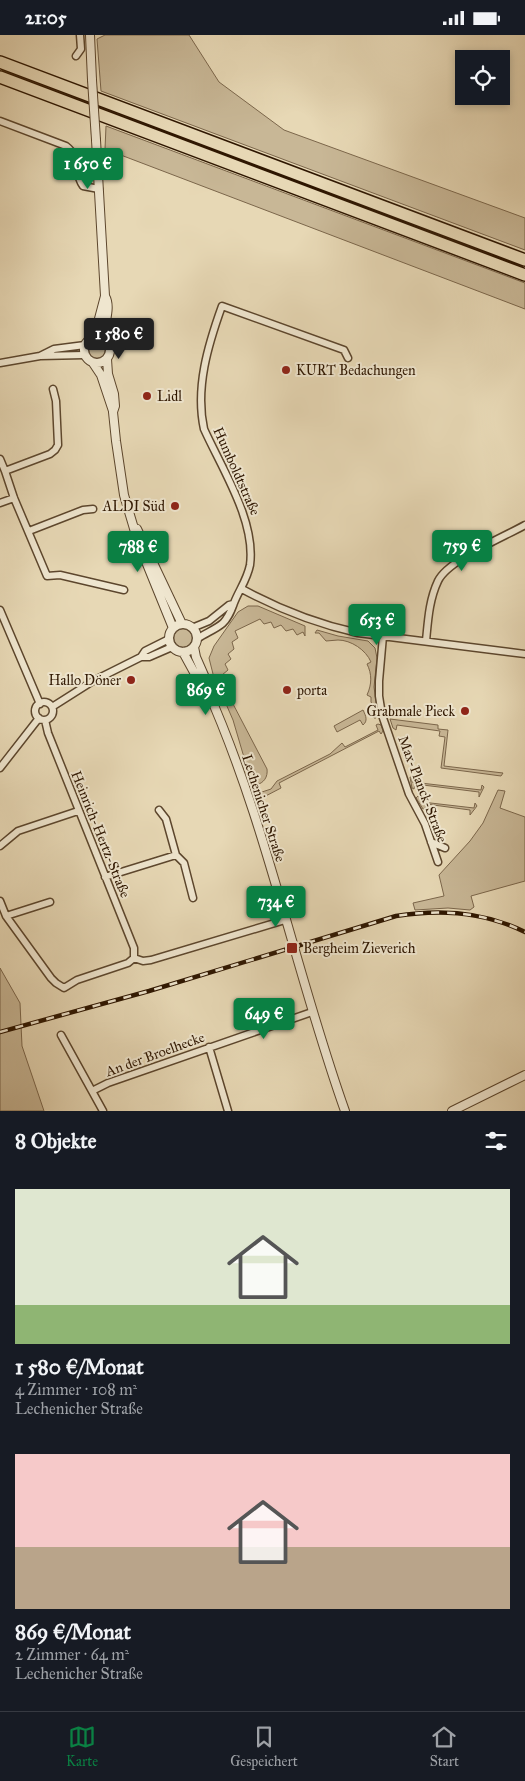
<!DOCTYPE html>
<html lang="de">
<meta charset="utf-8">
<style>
body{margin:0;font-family:"IM FELL Great Primer",serif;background:#242831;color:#f1f3f6;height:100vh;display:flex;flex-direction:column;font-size:19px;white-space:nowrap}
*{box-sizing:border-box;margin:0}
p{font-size:16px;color:#9ea1a6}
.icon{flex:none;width:28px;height:28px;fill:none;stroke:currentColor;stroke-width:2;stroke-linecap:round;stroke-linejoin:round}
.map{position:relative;height:1076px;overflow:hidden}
.sheet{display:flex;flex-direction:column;background:#171b24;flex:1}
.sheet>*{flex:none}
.buttons{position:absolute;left:455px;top:15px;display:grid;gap:10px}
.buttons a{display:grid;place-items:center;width:55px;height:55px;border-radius:0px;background:#171b24;box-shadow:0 2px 8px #0003;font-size:25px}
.price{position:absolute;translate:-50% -42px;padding:0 11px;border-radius:5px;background:#0b8043;color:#fff;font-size:16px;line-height:32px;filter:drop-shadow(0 1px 2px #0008)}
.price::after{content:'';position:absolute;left:50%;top:30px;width:15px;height:11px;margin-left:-8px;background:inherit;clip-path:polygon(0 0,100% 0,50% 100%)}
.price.on{background:#222;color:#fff}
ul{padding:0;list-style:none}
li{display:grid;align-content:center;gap:10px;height:265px;padding:0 15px}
li span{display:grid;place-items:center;height:155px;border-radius:0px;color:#555}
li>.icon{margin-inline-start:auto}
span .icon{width:90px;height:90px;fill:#fffc;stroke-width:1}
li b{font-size:21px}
h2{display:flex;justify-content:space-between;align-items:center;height:60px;padding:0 15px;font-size:21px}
.status{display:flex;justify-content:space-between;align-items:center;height:35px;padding:0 25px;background:#171b24;direction:ltr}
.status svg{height:14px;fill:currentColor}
.tabs{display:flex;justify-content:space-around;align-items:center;height:70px;border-top:1px solid #363941;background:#171b24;font-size:14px;color:#9ea1a6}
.tabs a{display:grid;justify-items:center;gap:2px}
.tabs .on{color:#0b8043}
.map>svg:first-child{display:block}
</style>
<div class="status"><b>21:05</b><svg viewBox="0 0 49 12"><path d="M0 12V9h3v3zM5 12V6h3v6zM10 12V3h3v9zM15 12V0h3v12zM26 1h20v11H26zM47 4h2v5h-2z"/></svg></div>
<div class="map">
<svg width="525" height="1076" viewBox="0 0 525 1076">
<rect width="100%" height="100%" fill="#e7d8b5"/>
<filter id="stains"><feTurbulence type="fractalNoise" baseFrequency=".004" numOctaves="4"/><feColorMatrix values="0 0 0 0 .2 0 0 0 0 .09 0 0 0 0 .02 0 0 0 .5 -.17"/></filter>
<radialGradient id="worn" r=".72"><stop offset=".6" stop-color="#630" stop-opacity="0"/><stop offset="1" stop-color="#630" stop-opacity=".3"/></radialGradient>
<path fill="#c8b796" stroke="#7b664b" d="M105 0H189L219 47 284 95 525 183V215L101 56 97 4Z
M106 91 525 248V274L105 114Z
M89 315a8 8 0 1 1 16 0a8 8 0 1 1-16 0Z
M248 571H258L305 591V601L303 597 297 600 293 594 286 596 281 590 274 593 271 587 264 589 260 584 235 596 238 603 232 607 234 614 228 619 231 624 225 629 228 635 222 640 234 665 232 667 267 734C268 742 264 748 256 750L251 746 233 685 213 639 209 623 214 611 238 577Z
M174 603a9 9 0 1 1 18 0a9 9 0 1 1-18 0Z
M317 595 338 601 368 606 375 613 377 623 374 652 378 681 376 683H374L372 678 376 675 371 667V662L367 660C372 649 372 639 367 629L371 627C366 615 351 605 338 605 334 605 330 606 326 606L319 598H315Z
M363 675C366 681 368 686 363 690L360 685 337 697 334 691Z
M390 684 438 690V694L448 695 444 731 503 738 501 741 441 733 445 702 439 701 440 696 397 690 396 695 393 693Z
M378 689 381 690 383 696 381 699 379 696 279 748 281 753 258 765 256 759 271 754 277 746 330 719 342 708 345 712 378 695 376 690Z
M410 742H412V747L481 755 482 750 484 752 479 762V757L415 749 414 754 412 753Z
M498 755 505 756 500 773 525 782V846L471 861 474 872 470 875 448 873 415 875 413 868 444 861 439 840 470 806 483 788Z
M418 761 422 762V767L474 773 475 768 477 771 470 780V775L426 769 425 774H423L416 763Z
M0 933 20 968 22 1011 44 1076H0Z"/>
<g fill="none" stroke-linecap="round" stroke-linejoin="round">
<defs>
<path id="minor" d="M76 21 81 14 80 0
M0 86 66 111C82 123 73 138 83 151L99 154
M40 321 54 314 85 310
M0 328 40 321 84 320
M53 354 56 366 58 410 55 415 50 419 5 436 14 463 47 541 60 540 124 555
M0 424 5 436
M0 468 14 463
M29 496 83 475 93 474
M242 554C279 574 317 589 358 598L525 619
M0 575 40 669
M192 593 209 586 229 570 233 569
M383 601 379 646V661L382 680 409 759 425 789 438 827
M197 604C205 598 215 595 223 588 229 582 231 576 234 568 239 555 247 545 250 530 256 486 222 434 204 394 195 353 208 310 222 271L344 315 348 323
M426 606C428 586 429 565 438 546 448 525 504 502 525 490
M141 622H149L172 612
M35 676a9 9 0 1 1 18 0a9 9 0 1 1-18 0Z
M52 672 93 646 141 622 145 616 169 604
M45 685 48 698 134 913V923
M0 733 39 683
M431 807 445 813
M0 811 18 796 78 776
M176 820 184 828 193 863
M105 842 176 820 166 784 159 775
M0 866 6 881 51 943 56 948 64 953 77 945 128 928 134 923
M6 881 50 867
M134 923 143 926 151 925 285 885
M61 1000 103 1076
M209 1012 228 1076
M92 1056 108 1048 312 977"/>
<path id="tertiary" d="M90 0 92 45
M96 105 105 261C112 273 103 290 104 304
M84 315a13 13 0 1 1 26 0a13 13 0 1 1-26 0Z
M92 303 96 295 105 261
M107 324 108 339 114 359 115 371 113 377 116 406 124 460 138 507 173 593
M93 328 101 340 113 376
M137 494 182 589
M169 603a14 14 0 1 1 28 0a14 14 0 1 1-28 0Z
M194 612 196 622 207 647 206 652
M183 617 201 650 206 652C267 788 295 936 345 1076
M452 1076 525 1040"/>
<path id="motorway" d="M0 27 525 225
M0 42 525 240"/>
</defs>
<use href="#minor" stroke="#5c462d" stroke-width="9"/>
<use href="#tertiary" stroke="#5c462d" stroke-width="10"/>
<use href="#motorway" stroke="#2e1600" stroke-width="14"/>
<use href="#minor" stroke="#efe6cf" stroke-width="6"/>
<use href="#tertiary" stroke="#efe6cf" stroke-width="8"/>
<use href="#motorway" stroke="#e7d8b5" stroke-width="11"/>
<defs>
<path id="rail" d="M0 997 149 956 396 881C439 874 485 877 525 897"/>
</defs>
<use href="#rail" stroke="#2e1600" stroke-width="4.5"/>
<use href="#rail" stroke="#efe6cf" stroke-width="2.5" stroke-dasharray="8" stroke-linecap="butt"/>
<defs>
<path id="tertiary-bridge" d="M92 45 96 105"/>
</defs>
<use href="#tertiary-bridge" stroke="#5c462d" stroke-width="10" stroke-linecap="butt"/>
<use href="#tertiary-bridge" stroke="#efe6cf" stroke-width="8"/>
</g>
<g fill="#8f2418" stroke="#efe6cf" stroke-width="2">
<circle cx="286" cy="335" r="5"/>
<circle cx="147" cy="361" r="5"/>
<circle cx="175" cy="471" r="5"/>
<circle cx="131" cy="645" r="5"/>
<circle cx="287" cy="655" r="5"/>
<circle cx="465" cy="676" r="5"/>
<rect x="286" y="907" width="12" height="12" rx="2.5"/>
</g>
<g text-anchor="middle" stroke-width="4" stroke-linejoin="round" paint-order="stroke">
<g font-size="14" fill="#2e1600" stroke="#efe6cf" text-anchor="start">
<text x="296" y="340">KURT Bedachungen</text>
<text x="157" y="366">Lidl</text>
<text x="165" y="476" text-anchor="end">ALDI Süd</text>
<text x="121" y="650" text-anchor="end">Hallo Döner</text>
<text x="297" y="660">porta</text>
<text x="455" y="681" text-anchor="end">Grabmale Pieck</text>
<text x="303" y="918">Bergheim Zieverich</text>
</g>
<g font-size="14" fill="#2e1600" stroke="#efe6cf">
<text transform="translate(237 436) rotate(66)" y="5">Humboldtstraße</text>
<text transform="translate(423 754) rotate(69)" y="5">Max-Planck-Straße</text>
<text transform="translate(264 773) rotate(72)" y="5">Lechenicher Straße</text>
<text transform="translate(101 799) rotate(68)" y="5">Heinrich-Hertz-Straße</text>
<text transform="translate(155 1019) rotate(-20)" y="5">An der Broelhecke</text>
</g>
</g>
<rect width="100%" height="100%" filter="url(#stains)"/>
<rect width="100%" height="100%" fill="url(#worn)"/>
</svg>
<div class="buttons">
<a><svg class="icon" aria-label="locate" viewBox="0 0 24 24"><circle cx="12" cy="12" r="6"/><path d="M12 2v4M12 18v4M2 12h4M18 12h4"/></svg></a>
</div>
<b class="price" style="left:88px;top:155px">1 650 €</b>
<b class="price on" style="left:119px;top:325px">1 580 €</b>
<b class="price" style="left:462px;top:537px">759 €</b>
<b class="price" style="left:138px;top:538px">788 €</b>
<b class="price" style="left:377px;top:611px">653 €</b>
<b class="price" style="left:206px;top:681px">869 €</b>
<b class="price" style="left:276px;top:893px">734 €</b>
<b class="price" style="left:264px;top:1005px">649 €</b>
</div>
<section class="sheet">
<h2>8 Objekte<svg class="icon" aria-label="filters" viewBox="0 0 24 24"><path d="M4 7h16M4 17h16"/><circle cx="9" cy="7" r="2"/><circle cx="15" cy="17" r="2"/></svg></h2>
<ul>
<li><span style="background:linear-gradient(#dfe7d0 75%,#8fb573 0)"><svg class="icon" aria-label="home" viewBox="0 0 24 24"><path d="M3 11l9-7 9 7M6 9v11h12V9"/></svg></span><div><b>1 580 €/Monat</b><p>4 Zimmer · 108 m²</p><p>Lechenicher Straße</p></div></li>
<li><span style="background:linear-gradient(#f6c9c9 60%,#b9a48a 0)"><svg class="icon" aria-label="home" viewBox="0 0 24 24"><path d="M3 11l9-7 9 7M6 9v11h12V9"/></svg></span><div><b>869 €/Monat</b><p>2 Zimmer · 64 m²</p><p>Lechenicher Straße</p></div></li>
</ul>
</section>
<nav class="tabs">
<a class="on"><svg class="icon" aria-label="map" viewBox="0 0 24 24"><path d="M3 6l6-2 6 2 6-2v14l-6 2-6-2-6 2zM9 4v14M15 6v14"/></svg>Karte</a>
<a><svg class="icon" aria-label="saved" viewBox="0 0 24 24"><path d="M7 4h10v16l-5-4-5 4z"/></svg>Gespeichert</a>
<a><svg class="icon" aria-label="home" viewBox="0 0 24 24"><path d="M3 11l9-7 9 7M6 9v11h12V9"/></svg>Start</a>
</nav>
